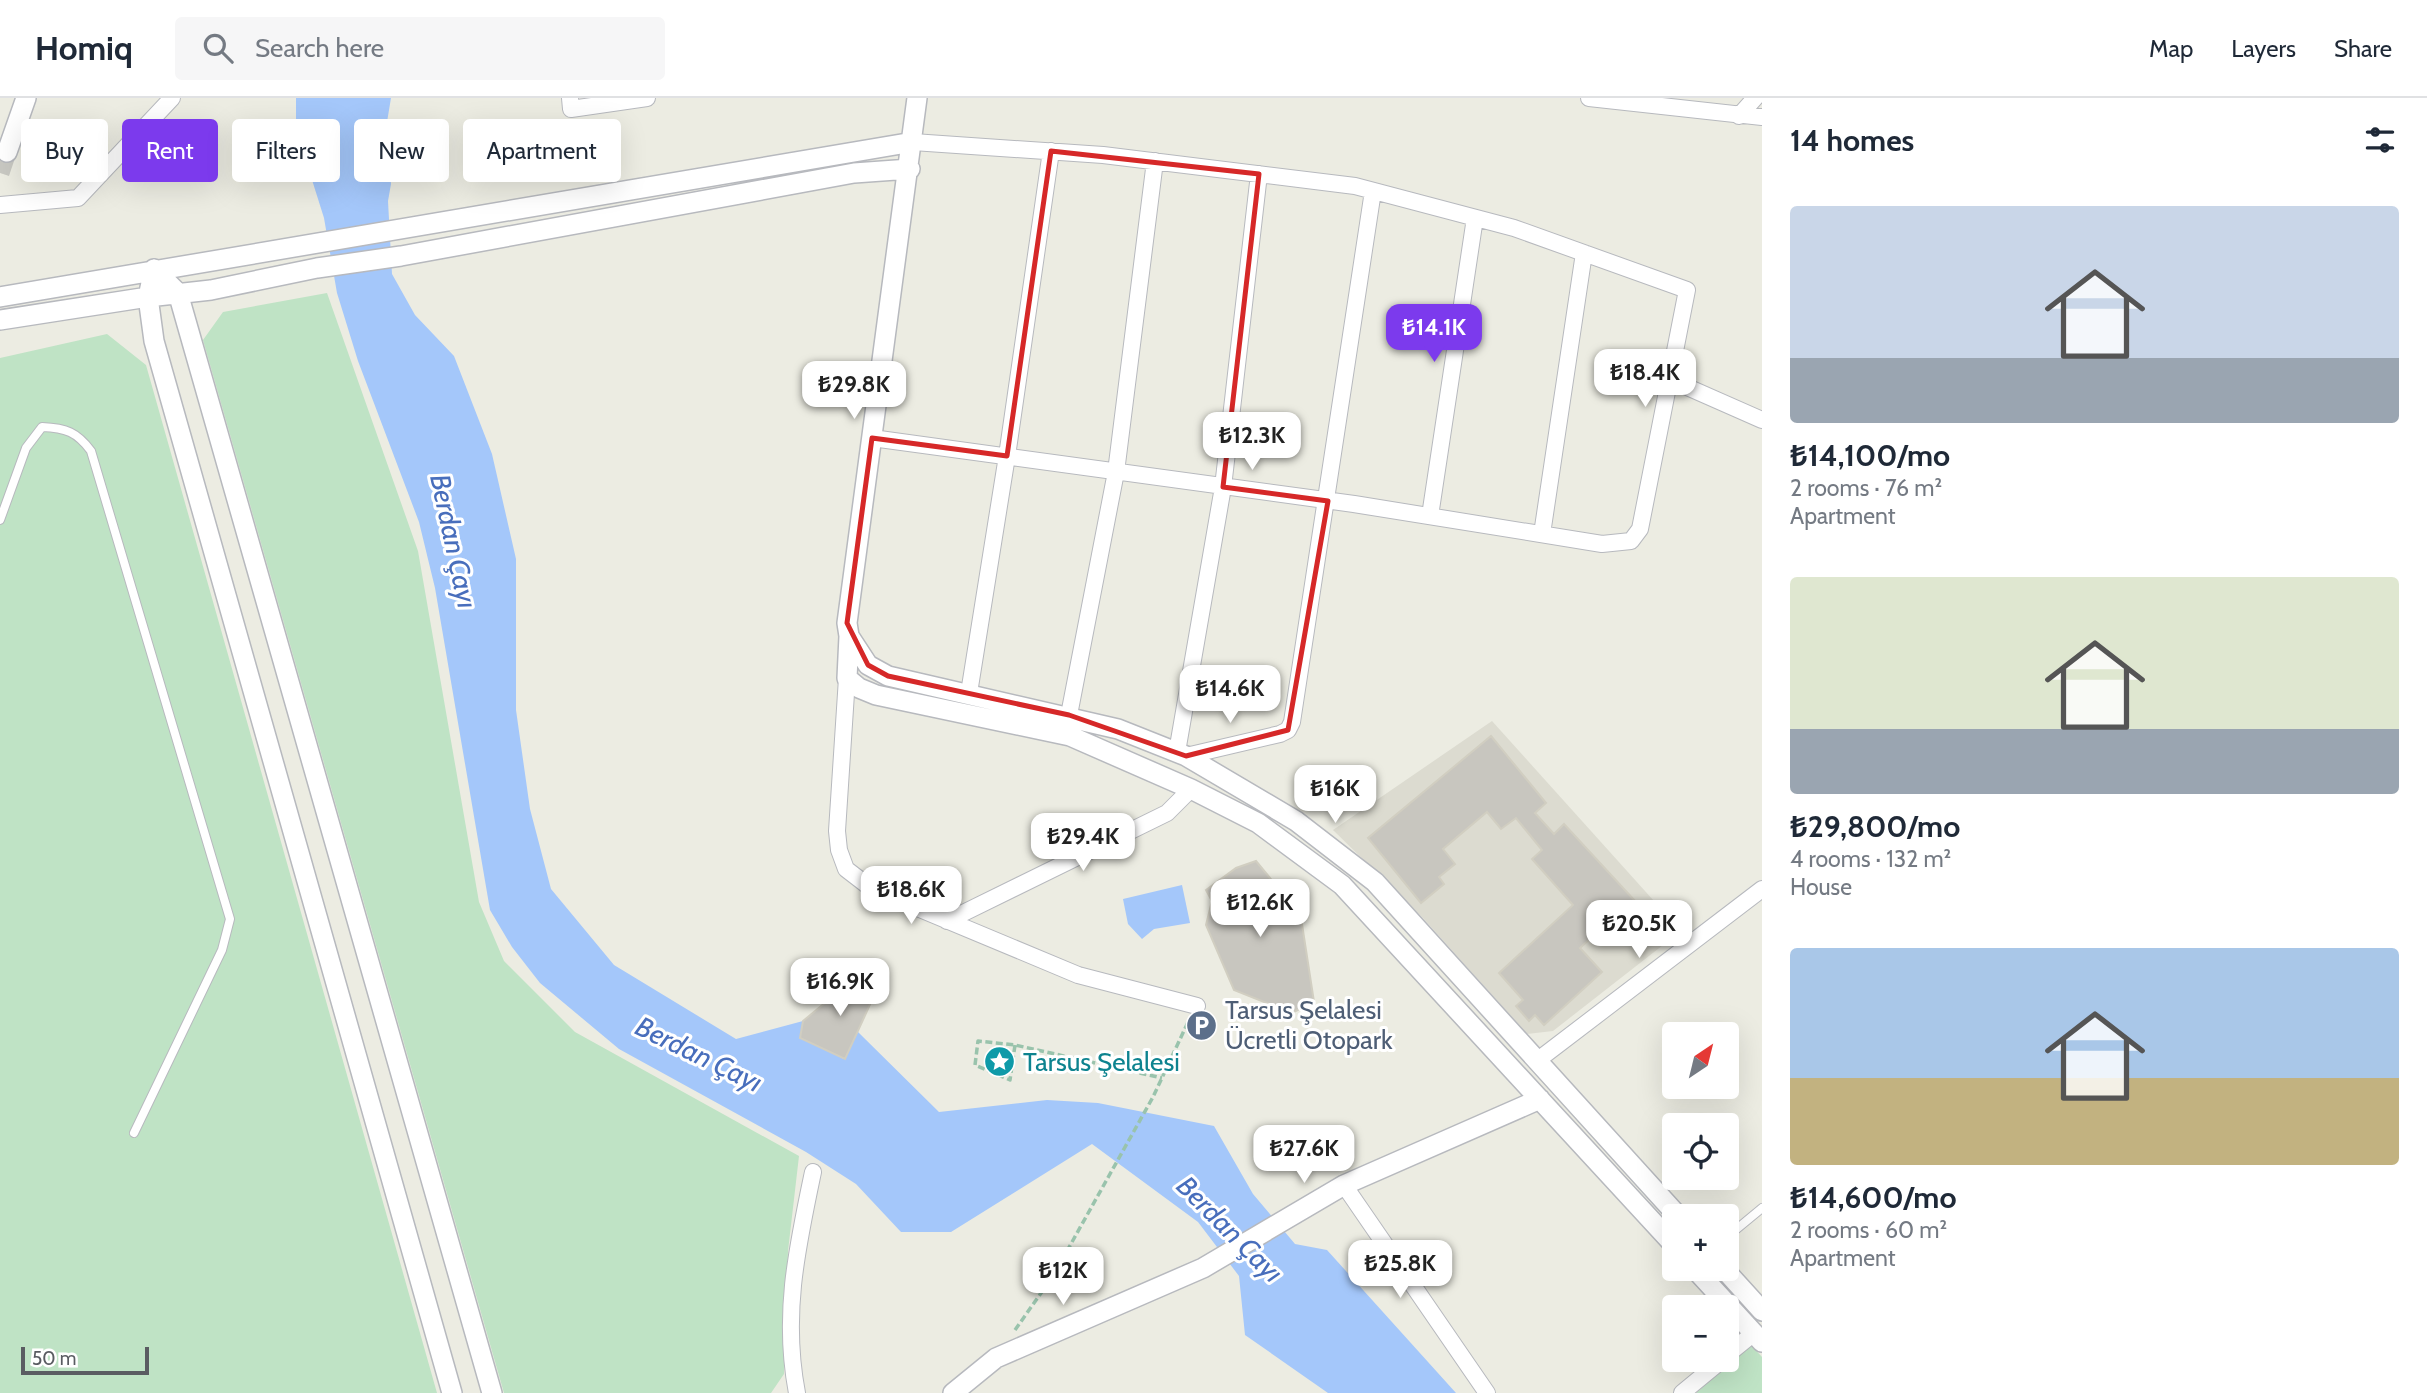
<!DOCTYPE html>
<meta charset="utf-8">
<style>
body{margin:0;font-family:Cabin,sans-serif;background:#f6f6f7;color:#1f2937;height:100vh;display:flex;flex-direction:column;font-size:26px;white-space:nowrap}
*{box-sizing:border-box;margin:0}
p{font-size:23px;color:#747a83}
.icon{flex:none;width:38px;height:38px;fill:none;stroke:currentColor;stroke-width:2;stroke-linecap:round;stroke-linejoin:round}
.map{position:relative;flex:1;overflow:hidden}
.side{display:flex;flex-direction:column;background:#fff;width:665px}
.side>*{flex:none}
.hud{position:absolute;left:21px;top:21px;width:665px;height:63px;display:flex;gap:14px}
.needle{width:46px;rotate:35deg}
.controls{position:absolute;left:1662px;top:924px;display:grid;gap:14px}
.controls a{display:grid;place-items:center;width:77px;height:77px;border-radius:7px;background:#fff;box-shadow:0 7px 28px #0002;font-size:35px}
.scale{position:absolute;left:21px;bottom:18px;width:128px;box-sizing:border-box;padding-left:7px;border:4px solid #5a5c62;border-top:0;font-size:19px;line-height:24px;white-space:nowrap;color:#5a5c62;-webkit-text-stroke:5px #fff;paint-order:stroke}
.price{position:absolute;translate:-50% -60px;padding:0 16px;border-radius:14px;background:#fff;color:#222;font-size:23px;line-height:46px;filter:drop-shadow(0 2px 4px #0008)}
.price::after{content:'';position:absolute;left:50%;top:42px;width:21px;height:16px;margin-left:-10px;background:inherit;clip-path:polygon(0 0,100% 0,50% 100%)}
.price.active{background:#7c3aed;color:#fff}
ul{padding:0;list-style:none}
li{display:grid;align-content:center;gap:14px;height:371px;padding:0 28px}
li span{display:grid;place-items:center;height:217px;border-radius:7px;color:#555}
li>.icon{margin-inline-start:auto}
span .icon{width:126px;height:126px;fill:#fffc;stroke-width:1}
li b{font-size:30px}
h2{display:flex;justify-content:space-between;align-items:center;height:84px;padding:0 28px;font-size:30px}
.tag{padding:0 24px;border-radius:7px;background:#fff;box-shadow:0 7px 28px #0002;font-size:24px;line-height:63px}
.tag.active{background:#7c3aed;color:#fff}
header{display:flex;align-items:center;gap:42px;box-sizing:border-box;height:98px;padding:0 35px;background:#fff;border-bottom:2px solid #e0e1e3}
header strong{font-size:33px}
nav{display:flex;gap:38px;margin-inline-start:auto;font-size:24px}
.search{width:490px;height:63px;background:#f6f6f7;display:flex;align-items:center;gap:18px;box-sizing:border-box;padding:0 24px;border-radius:7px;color:#747a83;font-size:26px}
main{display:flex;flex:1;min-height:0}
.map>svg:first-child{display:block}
</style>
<header>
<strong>Homiq</strong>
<div class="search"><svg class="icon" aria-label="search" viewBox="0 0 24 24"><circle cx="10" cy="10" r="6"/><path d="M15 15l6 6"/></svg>Search here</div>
<nav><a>Map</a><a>Layers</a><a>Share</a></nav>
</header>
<main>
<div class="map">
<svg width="1762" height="1295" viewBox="0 0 1762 1295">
<rect width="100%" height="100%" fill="#ecece2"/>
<path fill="#dcdbd0" d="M1492 623 1681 833 1553 933 1527 936 1423 820 1333 732Z"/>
<path fill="#bfe3c5" d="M327 195 418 453 479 804 504 863 575 934 799 1058 788 1153 784 1276 771 1295H504L203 242 223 214Z
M107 236 146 267 437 1295H0V260Z
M1751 1247 1762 1259V1295H1696Z"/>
<path fill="#a4c7fa" d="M296 0H391L386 30 391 86 388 103 392 176 415 217 454 258 492 356 516 461V612L530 711 551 791 614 867 736 941 803 923 800 940 844 961 858 934 939 1014 1047 1002 1098 1005 1214 1028 1253 1096 1295 1146 1327 1152 1456 1295H1328L1245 1237 1239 1178 1198 1124 1092 1046 951 1134H901L856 1086 806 1054 619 951 540 885 512 849 490 812 435 490 419 424 358 263 337 195 324 120 296 31Z
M1182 787 1190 825 1154 831 1142 841 1128 826 1123 801Z"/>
<path fill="#c8c6bf" stroke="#d1cec1" stroke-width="2" d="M1491 638 1546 705 1535 715 1554 736 1564 726 1636 804 1623 816 1629 822 1616 834 1607 825 1580 850 1602 874 1544 927 1535 917 1529 923 1516 908 1523 902 1499 875 1573 807 1532 761 1542 752 1516 720 1501 731 1487 714 1443 751 1455 766 1439 779 1444 786 1421 805 1368 740Z
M1256 763 1284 797 1302 826 1314 904 1292 915 1234 892 1206 827 1212 803 1206 792 1236 770Z
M866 871 873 900 845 961 800 940 803 923Z"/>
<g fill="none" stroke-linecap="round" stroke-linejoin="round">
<path stroke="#c8c8c2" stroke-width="19" stroke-dasharray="19 10" stroke-linecap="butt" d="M0 75 7 54"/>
<defs>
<path id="service" d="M0 422 26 350 42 329C66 330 77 334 91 353L230 821 222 852 134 1035
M1727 1139 1762 1110"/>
<path id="minor" d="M570 0 571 11 647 0
M1589 0 1762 19
M1739 18 1755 0
M0 107 78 100 172 0
M1669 281 1762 322
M872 340 1354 406 1602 446 1631 443 1640 431 1687 192 1514 130 1355 88 1103 57 913 44
M1430 418 1475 120
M1542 436 1584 155
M847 580 837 733 839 752 846 771 872 791 1078 877 1197 908
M969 595 1007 358 1051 53
M1069 617 1116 374 1155 63
M1177 654 1223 389 1259 76
M1186 658 1280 636 1288 632 1292 624 1373 93
M947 823 1167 715 1191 691
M1538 962 1762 791
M1344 1087 1487 1295
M1727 1257 1754 1235
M797 1295C782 1217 797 1150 813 1074
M1682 1295 1722 1262"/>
<path id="tertiary" d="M917 0 847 525 849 538 847 580 859 590 876 597 1070 638 1191 691 1258 725 1342 787 1675 1148
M7 54 26 0
M154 171 178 195 492 1295
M154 171 148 199 154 243 452 1295
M0 199 913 44
M0 222 148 199 211 192 317 170 401 158 854 75 910 71
M849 538 868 567 888 578 1118 631 1186 658 1296 723 1375 784 1678 1118
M1695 1171 1762 1244
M1724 1171 1762 1213
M953 1295 996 1260 1203 1170 1344 1087 1540 1001"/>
</defs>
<use href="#service" stroke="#b7b9be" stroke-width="10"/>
<use href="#minor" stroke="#b7b9be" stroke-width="18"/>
<use href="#tertiary" stroke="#b7b9be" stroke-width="22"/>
<path stroke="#99c3ac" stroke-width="3.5" stroke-dasharray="7 3.5" stroke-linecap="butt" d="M1015 947 1010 982 975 967 978 943 1015 947 1162 980
M1015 1232 1053 1178 1153 999 1189 922"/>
<use href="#service" stroke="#fff" stroke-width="8"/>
<use href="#minor" stroke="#fff" stroke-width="16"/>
<use href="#tertiary" stroke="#fff" stroke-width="19"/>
</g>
<path fill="none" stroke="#d62828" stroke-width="5" stroke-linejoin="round" d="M1051 53 1259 76 1223 389 1328 403 1288 632 1186 658 1069 617 888 578 868 567 847 525 872 340 1007 358Z"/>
<defs>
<symbol id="parking-disc" viewBox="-11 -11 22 22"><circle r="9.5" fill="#5c6f8a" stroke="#fff"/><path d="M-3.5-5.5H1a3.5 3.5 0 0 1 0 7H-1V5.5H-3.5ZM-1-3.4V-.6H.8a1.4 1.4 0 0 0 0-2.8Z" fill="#fff"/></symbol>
<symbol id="sight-disc" viewBox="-11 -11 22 22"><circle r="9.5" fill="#0f9aa8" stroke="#fff"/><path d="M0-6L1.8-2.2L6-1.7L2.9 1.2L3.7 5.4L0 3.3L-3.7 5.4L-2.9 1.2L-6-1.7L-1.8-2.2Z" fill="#fff"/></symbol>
</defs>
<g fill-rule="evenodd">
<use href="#parking-disc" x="1184" y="910" width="35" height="35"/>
<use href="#sight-disc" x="982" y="946" width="35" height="35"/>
</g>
<g text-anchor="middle" stroke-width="6" stroke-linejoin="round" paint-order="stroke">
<g font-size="26" fill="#4e5e75" stroke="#fff" text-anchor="start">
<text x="1225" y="921">Tarsus Şelalesi<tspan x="1225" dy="30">Ücretli Otopark</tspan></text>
</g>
<g font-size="26" fill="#0d838f" stroke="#fff" text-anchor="start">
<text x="1023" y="973">Tarsus Şelalesi</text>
</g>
<g font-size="28" font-style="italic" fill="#486ebc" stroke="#fff">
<text transform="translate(454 443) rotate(78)" y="10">Berdan Çayı</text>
<text transform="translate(699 956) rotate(26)" y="10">Berdan Çayı</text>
<text transform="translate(1230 1131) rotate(45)" y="10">Berdan Çayı</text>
</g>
</g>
</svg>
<div class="controls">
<a><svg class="needle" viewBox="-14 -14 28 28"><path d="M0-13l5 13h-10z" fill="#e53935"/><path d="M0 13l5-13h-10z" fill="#747a83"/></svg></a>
<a><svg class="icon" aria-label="locate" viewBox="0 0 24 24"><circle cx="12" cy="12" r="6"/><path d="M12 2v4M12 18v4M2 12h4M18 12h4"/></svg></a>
<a>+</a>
<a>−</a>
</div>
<div class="scale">50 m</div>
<b class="price active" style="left:1434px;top:266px">₺14.1K</b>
<b class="price" style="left:1645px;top:311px">₺18.4K</b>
<b class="price" style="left:854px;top:323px">₺29.8K</b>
<b class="price" style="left:1252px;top:374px">₺12.3K</b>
<b class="price" style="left:1230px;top:627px">₺14.6K</b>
<b class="price" style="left:1335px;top:727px">₺16K</b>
<b class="price" style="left:1083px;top:775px">₺29.4K</b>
<b class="price" style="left:911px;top:828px">₺18.6K</b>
<b class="price" style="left:1260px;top:841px">₺12.6K</b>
<b class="price" style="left:1639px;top:862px">₺20.5K</b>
<b class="price" style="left:840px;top:920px">₺16.9K</b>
<b class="price" style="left:1304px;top:1087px">₺27.6K</b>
<b class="price" style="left:1400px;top:1202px">₺25.8K</b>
<b class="price" style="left:1063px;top:1209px">₺12K</b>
<div class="hud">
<a class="tag">Buy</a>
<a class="tag active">Rent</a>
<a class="tag">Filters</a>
<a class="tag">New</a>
<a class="tag">Apartment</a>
</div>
</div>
<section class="side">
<h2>14 homes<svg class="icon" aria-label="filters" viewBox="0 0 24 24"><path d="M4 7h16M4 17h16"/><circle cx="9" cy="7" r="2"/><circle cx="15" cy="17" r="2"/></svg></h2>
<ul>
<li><span style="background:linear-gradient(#c9d6e8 70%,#9aa5b1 0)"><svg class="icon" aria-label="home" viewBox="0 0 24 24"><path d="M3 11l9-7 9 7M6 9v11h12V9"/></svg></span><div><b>₺14,100/mo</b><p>2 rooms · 76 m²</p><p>Apartment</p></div></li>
<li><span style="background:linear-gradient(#dfe7d0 70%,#9aa5b1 0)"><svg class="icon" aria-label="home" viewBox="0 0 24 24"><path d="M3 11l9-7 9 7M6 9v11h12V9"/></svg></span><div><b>₺29,800/mo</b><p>4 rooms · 132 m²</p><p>House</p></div></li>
<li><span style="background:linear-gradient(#a9c7e8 60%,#c2b280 0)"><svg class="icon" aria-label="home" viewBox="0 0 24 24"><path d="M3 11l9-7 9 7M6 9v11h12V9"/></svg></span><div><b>₺14,600/mo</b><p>2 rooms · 60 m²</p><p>Apartment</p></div></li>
</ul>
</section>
</main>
